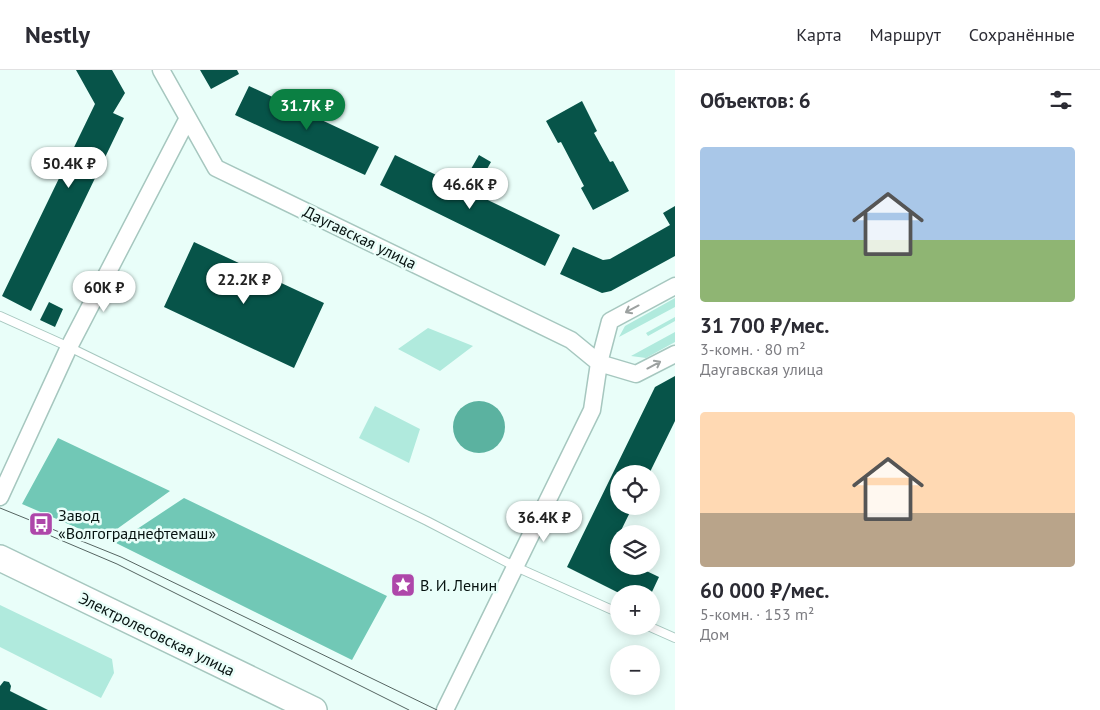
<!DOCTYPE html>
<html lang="ru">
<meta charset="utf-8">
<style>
body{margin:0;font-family:"PT Sans",sans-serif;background:#f7f7f7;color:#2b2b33;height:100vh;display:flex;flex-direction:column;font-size:19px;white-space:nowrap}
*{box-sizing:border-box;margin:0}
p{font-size:16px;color:#7c7c81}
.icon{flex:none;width:28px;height:28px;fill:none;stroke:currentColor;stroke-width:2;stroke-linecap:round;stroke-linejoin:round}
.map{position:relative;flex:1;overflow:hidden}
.sheet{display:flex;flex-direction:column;background:#fff;width:425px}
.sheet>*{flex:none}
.controls{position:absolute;left:610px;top:395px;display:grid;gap:10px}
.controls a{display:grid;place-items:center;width:50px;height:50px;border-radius:50%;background:#fff;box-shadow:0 2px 12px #0003;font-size:25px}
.price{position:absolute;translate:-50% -42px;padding:0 11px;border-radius:18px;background:#fff;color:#222;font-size:16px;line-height:32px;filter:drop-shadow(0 1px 2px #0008)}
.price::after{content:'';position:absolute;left:50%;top:30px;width:15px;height:11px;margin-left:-8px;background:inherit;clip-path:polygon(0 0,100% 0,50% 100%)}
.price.selected{background:#0b8043;color:#fff}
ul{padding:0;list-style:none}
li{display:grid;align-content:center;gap:10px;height:265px;padding:0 25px}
li span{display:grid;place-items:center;height:155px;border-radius:5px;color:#555}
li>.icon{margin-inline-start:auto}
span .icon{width:90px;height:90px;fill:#fffc;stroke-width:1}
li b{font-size:21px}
h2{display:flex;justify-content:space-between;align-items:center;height:60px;padding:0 25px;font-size:21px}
header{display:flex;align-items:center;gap:30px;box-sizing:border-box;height:70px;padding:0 25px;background:#fff;border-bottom:1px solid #e1e1e2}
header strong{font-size:24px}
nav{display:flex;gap:28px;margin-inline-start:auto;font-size:18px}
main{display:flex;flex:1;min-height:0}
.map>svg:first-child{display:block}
</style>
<header>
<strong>Nestly</strong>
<nav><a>Карта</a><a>Маршрут</a><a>Сохранённые</a></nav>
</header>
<main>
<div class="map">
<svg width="675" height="640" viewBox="0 0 675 640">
<rect width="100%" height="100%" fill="#e9fef9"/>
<path fill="#b0eadd" d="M675 228V237L619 267 625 256Z
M675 247V251L648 266 646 263Z
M428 258 473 276 440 301 398 279Z
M675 262V272L646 288 631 286Z
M375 336 420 359 409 393 359 368Z
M0 535 112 589 114 603 101 628 0 577Z"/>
<path fill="#71c8b6" d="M58 368 170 421 103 469 22 434Z
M184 428 387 526 352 590 116 473Z"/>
<path fill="#5bb2a0" d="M453 357a26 26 0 1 1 52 0a26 26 0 1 1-52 0Z"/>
<path fill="#075449" d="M76 0H112L125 23 113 43 124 48 31 241 2 226 95 34Z
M200 0H237L239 4 211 19Z
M249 16 379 77 365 105 235 45Z
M582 31 597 61 594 63 610 92 613 91 629 121 593 140 581 118 584 116 561 72 558 73 546 51Z
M395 85 560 165 545 196 380 115Z
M479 85 491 92 483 106 471 99Z
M675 136V186L611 221 602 223 560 204 573 177 603 190 610 189 670 155 663 143Z
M194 172 324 233 294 298 164 237Z
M49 232 63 239 55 257 40 250Z
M675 306V351L649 404H619V436H633L610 483 619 488V496H636L659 507 651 524H621L567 497 655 317Z
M4 611 9 612 11 616 10 621 48 640H0V616Z"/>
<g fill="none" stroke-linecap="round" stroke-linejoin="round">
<defs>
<path id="service" d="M0 246 69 277 427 451 516 497 619 543
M648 556 675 568"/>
<path id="minor" d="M161 0 216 98 571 270 599 293 636 304 675 284
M0 427 69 277 188 48
M445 640 592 340 599 293 610 251 675 216"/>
<path id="primary" d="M0 488 314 640"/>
</defs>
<use href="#service" stroke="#a6c7bf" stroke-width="10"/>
<use href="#minor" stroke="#a6c7bf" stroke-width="19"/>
<use href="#primary" stroke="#a6c7bf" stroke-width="28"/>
<use href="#service" stroke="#fff" stroke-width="8"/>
<use href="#minor" stroke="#fff" stroke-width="16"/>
<use href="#primary" stroke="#fff" stroke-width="25"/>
<path stroke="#556461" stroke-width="1" d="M0 438 121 487 437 640
M51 466 117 494 409 640"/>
</g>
<defs><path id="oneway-shaft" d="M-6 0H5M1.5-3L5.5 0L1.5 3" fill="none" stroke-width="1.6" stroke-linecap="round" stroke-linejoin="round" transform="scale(1.25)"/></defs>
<g stroke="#9ca1a0">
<use href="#oneway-shaft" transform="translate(632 239) rotate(152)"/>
<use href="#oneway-shaft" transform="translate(654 295) rotate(-28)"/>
</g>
<defs>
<symbol id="bus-square" viewBox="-11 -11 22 22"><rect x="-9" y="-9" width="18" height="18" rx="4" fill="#ae47aa" stroke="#e9fef9"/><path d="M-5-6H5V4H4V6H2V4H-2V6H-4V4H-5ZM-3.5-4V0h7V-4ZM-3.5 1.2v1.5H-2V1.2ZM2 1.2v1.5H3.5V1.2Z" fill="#fff"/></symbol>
<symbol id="sight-square" viewBox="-11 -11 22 22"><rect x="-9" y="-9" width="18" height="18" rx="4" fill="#ae47aa" stroke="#e9fef9"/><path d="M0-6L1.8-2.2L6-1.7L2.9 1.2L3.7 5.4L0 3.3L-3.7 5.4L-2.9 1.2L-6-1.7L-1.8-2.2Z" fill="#fff"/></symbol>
</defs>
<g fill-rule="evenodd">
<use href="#bus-square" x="27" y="440" width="28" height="28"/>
<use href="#sight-square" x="389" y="501" width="28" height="28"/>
</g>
<g text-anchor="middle" stroke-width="5" stroke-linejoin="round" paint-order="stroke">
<g font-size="16" fill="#071311" stroke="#e9fef9">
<text transform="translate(360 167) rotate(26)" y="6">Даугавская улица</text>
<text transform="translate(157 564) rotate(26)" y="6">Электролесовская улица</text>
</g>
<g font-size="16" fill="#071311" stroke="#e9fef9" text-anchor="start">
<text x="58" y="451">Завод<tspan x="58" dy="18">«Волгограднефтемаш»</tspan></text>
<text x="420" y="521">В. И. Ленин</text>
</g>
</g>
</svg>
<div class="controls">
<a><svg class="icon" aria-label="locate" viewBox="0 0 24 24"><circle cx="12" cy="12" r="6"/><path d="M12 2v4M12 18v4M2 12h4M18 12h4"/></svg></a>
<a><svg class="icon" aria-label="layers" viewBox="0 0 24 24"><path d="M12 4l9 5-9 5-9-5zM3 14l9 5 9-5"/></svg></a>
<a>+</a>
<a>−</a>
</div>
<b class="price selected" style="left:307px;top:61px">31.7K ₽</b>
<b class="price" style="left:69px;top:119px">50.4K ₽</b>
<b class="price" style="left:470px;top:140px">46.6K ₽</b>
<b class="price" style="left:244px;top:235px">22.2K ₽</b>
<b class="price" style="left:104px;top:243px">60K ₽</b>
<b class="price" style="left:544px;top:473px">36.4K ₽</b>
</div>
<section class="sheet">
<h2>Объектов: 6<svg class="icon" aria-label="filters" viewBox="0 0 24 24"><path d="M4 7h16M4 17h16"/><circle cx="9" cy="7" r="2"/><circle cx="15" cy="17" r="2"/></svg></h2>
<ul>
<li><span style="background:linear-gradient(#a9c7e8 60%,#8fb573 0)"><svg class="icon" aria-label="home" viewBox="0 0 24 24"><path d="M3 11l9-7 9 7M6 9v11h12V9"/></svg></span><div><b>31 700 ₽/мес.</b><p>3-комн. · 80 m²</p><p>Даугавская улица</p></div></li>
<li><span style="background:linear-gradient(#ffd9b3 65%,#b9a48a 0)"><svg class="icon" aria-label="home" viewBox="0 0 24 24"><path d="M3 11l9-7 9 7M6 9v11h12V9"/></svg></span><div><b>60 000 ₽/мес.</b><p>5-комн. · 153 m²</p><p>Дом</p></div></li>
</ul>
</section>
</main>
